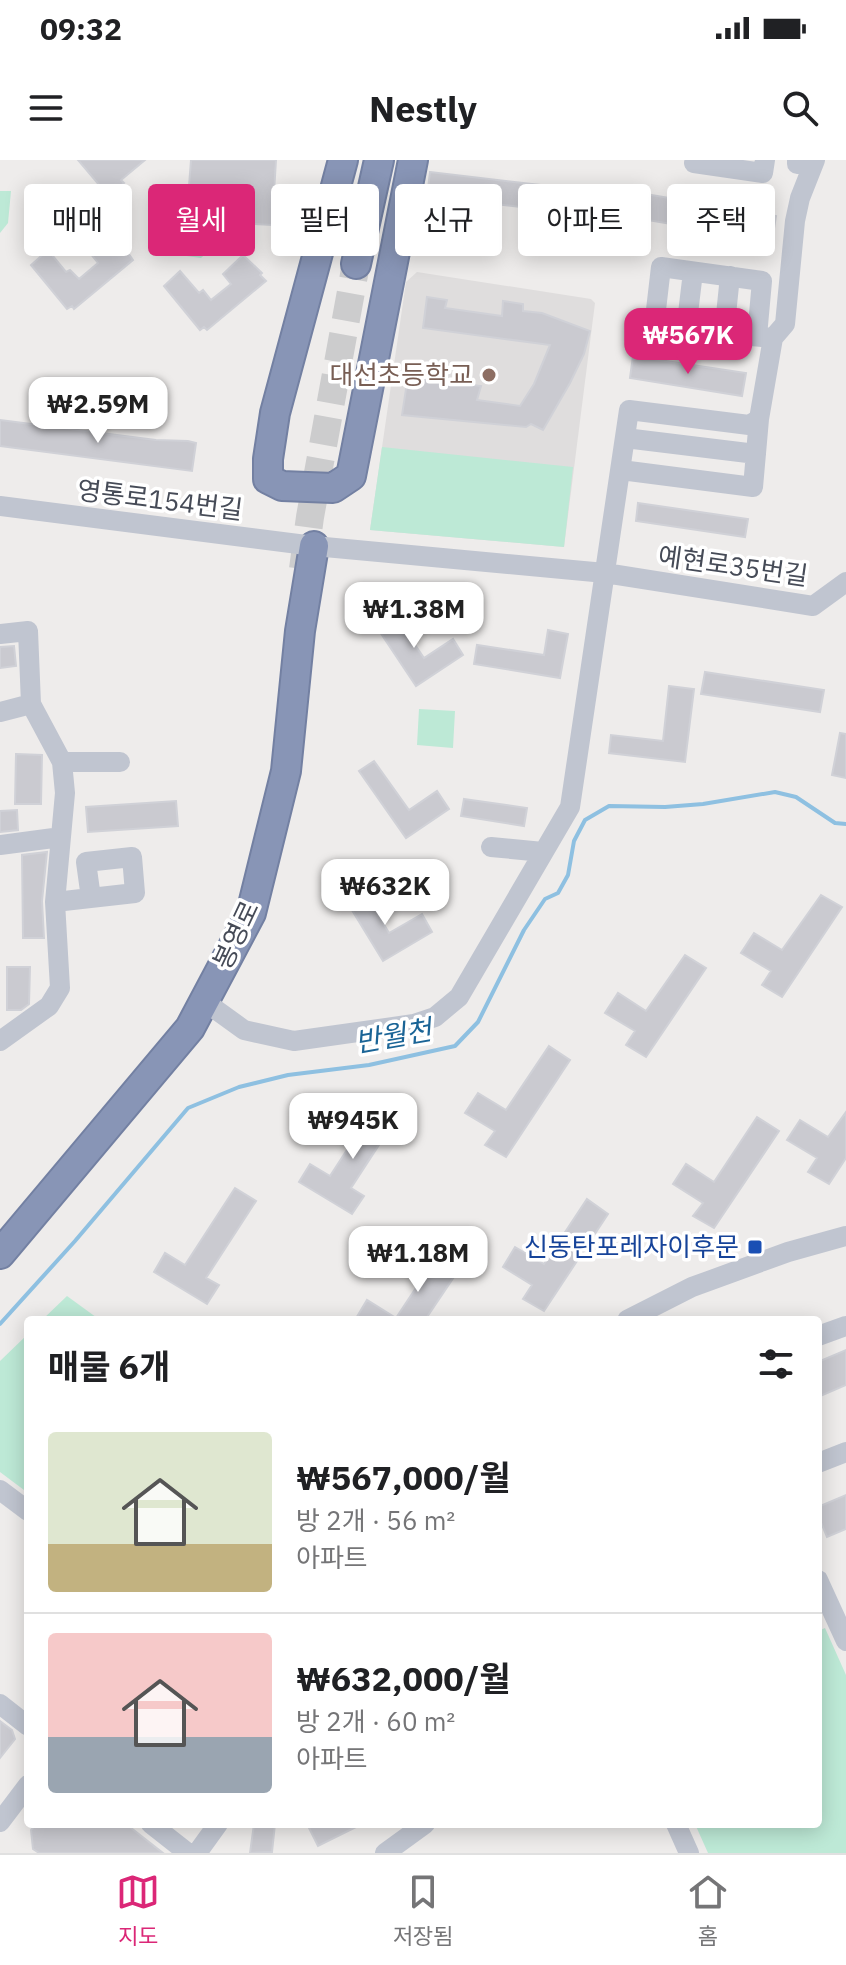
<!DOCTYPE html>
<html lang="ko">
<meta charset="utf-8">
<style>
body{margin:0;font-family:"IBM Plex Sans","Noto Sans KR",sans-serif;background:#f2f2f2;color:#202124;height:100vh;display:flex;flex-direction:column;font-size:30px;white-space:nowrap}
*{box-sizing:border-box;margin:0}
p{font-size:26px;color:#757577}
.icon{flex:none;width:44px;height:44px;fill:none;stroke:currentColor;stroke-width:2;stroke-linecap:round;stroke-linejoin:round}
.map{position:relative;flex:1;overflow:hidden}
.sheet{position:absolute;left:24px;top:1156px;width:798px;height:512px;display:flex;flex-direction:column;background:#fff;border-radius:8px;box-shadow:0 4px 20px #0003}
.sheet>*{flex:none}
.top-card{position:absolute;left:24px;top:24px;width:798px;height:72px;display:flex;gap:16px}
.price{position:absolute;translate:-50% -68px;padding:0 18px;border-radius:16px;background:#fff;color:#222;font-size:26px;line-height:52px;filter:drop-shadow(0 2px 4px #0008)}
.price::after{content:'';position:absolute;left:50%;top:48px;width:24px;height:18px;margin-left:-12px;background:inherit;clip-path:polygon(0 0,100% 0,50% 100%)}
.price.on{background:#db2777;color:#fff}
ul{padding:0;list-style:none}
li{display:flex;align-items:center;gap:24px;height:200px;padding:0 24px}
li+li{border-top:2px solid #e0e0e0}
li span{display:grid;place-items:center;flex:none;width:224px;height:160px;border-radius:8px;color:#555}
li>.icon{margin-inline-start:auto}
span .icon{width:96px;height:96px;fill:#fffc;stroke-width:1}
li b{font-size:34px}
h2{display:flex;justify-content:space-between;align-items:center;height:96px;padding:0 24px;font-size:34px}
.tag{padding:0 28px;border-radius:8px;background:#fff;box-shadow:0 4px 20px #0003;font-size:28px;line-height:72px}
.tag.on{background:#db2777;color:#fff}
.status{display:flex;justify-content:space-between;align-items:center;height:56px;padding:0 40px;background:#fff;direction:ltr}
.status svg{height:22px;fill:currentColor}
header{display:flex;justify-content:space-between;align-items:center;height:104px;padding:0 24px;background:#fff;font-size:36px;font-weight:700}
.dock{display:flex;justify-content:space-around;align-items:center;height:112px;border-top:2px solid #e0e0e0;background:#fff;font-size:22px;color:#757577}
.dock a{display:grid;justify-items:center;gap:4px}
.dock .on{color:#db2777}
.map>svg:first-child{display:block}
</style>
<div class="status"><b>09:32</b><svg viewBox="0 0 49 12"><path d="M0 12V9h3v3zM5 12V6h3v6zM10 12V3h3v9zM15 12V0h3v12zM26 1h20v11H26zM47 4h2v5h-2z"/></svg></div>
<header><svg class="icon" aria-label="menu" viewBox="0 0 24 24"><path d="M4 6h16M4 12h16M4 18h16"/></svg>Nestly<svg class="icon" aria-label="search" viewBox="0 0 24 24"><circle cx="10" cy="10" r="6"/><path d="M15 15l6 6"/></svg></header>
<div class="map">
<svg width="846" height="1693" viewBox="0 0 846 1693">
<rect width="100%" height="100%" fill="#eeeceb"/>
<path fill="#dfdddd" d="M417 112 591 139 595 143 564 387 370 370 406 122Z"/>
<path fill="#bde9d6" d="M0 31H11L8 63 0 73Z
M179 43 189 50 212 76V88L201 98 172 94 167 89 171 48Z
M382 287 573 307 564 387 370 370Z
M419 549 455 551 453 588 417 585Z
M67 1136 100 1160H42Z
M28 1174V1333L0 1312V1201Z
M825 1468 846 1515V1693H708L695 1664H818V1471Z"/>
<g fill="none" stroke-linecap="round" stroke-linejoin="round">
<path stroke="#8ec0e1" stroke-width="4" d="M0 1164 75 1081 188 948 239 927 288 915 369 905 455 886 478 862 524 770 545 739 558 733 568 715 574 681 585 660 609 646 665 647 703 644 775 632 796 637 835 663 846 664"/>
</g>
<path fill="#cacad0" stroke="#d0d1d7" stroke-width="2" d="M78 0H145L121 20 124 23 113 32 110 29 106 33Z
M191 0H276L272 65 220 62 221 51 213 50 214 41 200 40 201 27 189 26Z
M430 12 592 31 589 55 427 36Z
M616 29 776 56 772 81 612 54Z
M110 74 120 85 121 83 133 100 74 149 72 146 67 149 31 105 48 90 66 112 70 110 79 119 98 103 90 93Z
M243 95 262 113 260 115 266 121 207 170 204 167 200 170 164 126 180 111 199 133 203 130 211 140 231 124 223 114Z
M427 137 447 140 445 148 502 156 503 141 523 144V151L542 153 590 171 584 194 570 223 543 270 531 264 526 267 402 255 408 216 481 226 477 240 520 246 534 224 550 185 423 168Z
M633 196 746 213 742 236 630 218Z
M0 260 156 280 188 281 196 283 192 311 0 286Z
M638 343 748 359 745 377 636 361Z
M390 448 424 498 453 479 463 495 416 526 372 460Z
M548 470 568 474 560 518 474 504 477 485 544 495Z
M14 486 16 506 0 508V487Z
M705 512 824 530 820 552 701 534Z
M669 526 694 529 685 602 609 593 611 575 663 581Z
M840 573 846 574V618L832 615Z
M16 594 42 595 41 644H15Z
M374 601 409 650 437 631 449 649 406 678 359 611Z
M464 639 527 648 524 666 461 656Z
M176 641 178 666 88 672 86 647Z
M17 650 18 670 0 672V651Z
M47 692 42 741 44 778H23L22 695Z
M362 727 389 773 422 754 432 772 383 801 344 737Z
M821 735 842 747 782 837 762 825 771 811 741 793 754 773 782 790Z
M685 795 706 808 646 897 626 885 635 871 605 853 618 833 646 851Z
M7 807H30L29 844 21 850H7Z
M549 886 570 900 506 997 485 985 495 971 465 953 478 933 506 950Z
M380 939 401 951 351 1028 364 1036 352 1054 299 1022 310 1004 330 1016Z
M846 952V998L829 1024 808 1012 817 998 787 980 800 960 828 977Z
M757 957 779 971 714 1068 693 1056 703 1043 673 1024 686 1004 714 1022Z
M235 1028 256 1041 206 1118 219 1125 207 1144 154 1112 165 1093 185 1105Z
M587 1039 608 1054 544 1151 523 1139 532 1125 503 1107 515 1087 544 1104Z
M439 1093 460 1108 425 1160H355L367 1140 396 1158Z
M846 1190V1225L818 1237V1202Z
M846 1335V1369L827 1377 818 1355V1347Z
M0 1561 12 1570 15 1579 0 1598Z
M36 1664H126L163 1693H39L33 1689 31 1670Z
M254 1664H275L272 1692 250 1693Z
M307 1664H362L318 1686Z"/>
<g fill="none" stroke-linecap="round" stroke-linejoin="round">
<path stroke="#cccccd" stroke-width="28" stroke-dasharray="28 14" stroke-linecap="butt" d="M303 409 310 357 356 104"/>
<defs>
<path id="highway" d="M343 0 275 253 268 299V319L282 326 333 328 351 316 413 0
M356 104 379 0
M0 1094 190 868 251 753 286 611 300 471 314 386"/>
</defs>
<use href="#highway" stroke="#7380a2" stroke-width="32"/>
<path stroke="#c0c5d0" stroke-width="20" d="M695 0 694 3 763 13 765 0
M797 4V0
M686 170 693 112
M724 174 730 116
M757 176 762 121 661 107 654 167 773 178 785 164 795 61 800 38 815 0
M625 278 756 294
M621 310 753 327 759 259
M0 346 314 386 605 413 813 446 846 422
M0 474 28 471 31 544 62 602 65 633 55 742 60 828 49 846 0 881
M0 552 31 544
M62 602H120
M0 685 61 677
M491 687 543 692
M55 742 135 733 132 697 86 702 91 738
M204 841 244 870 294 881 414 864 435 857 459 837 570 647 629 250 749 265 759 259 773 178
M627 1160 692 1127 788 1092 846 1076
M818 1176 846 1166
M818 1303 846 1292
M0 1330 28 1351
M818 1420 846 1481
M0 1544 28 1566
M0 1662 28 1625
M151 1664 188 1693
M676 1664 689 1693
M197 1693 218 1664
M385 1693 425 1664"/>
<use href="#highway" stroke="#8895b6" stroke-width="28"/>
</g>
<circle fill="#8d6e63" stroke="#fff" stroke-width="3" cx="489" cy="215" r="8"/>
<rect fill="#1a4fb4" stroke="#fff" stroke-width="3" x="747" y="1079" width="16" height="16" rx="4"/>
<g text-anchor="middle" stroke-width="7" stroke-linejoin="round" paint-order="stroke">
<g font-size="26" fill="#785e54" stroke="#fff" text-anchor="end">
<text x="473" y="224">대선초등학교</text>
</g>
<g font-size="26" fill="#464b57" stroke="#fff">
<text transform="translate(160 340) rotate(7)" y="9">영통로154번길</text>
<text transform="translate(733 406) rotate(8)" y="9">예현로35번길</text>
<text transform="translate(236 775) rotate(-65)" y="9">봉영로</text>
</g>
<g font-size="26" fill="#164399" stroke="#fff" text-anchor="end">
<text x="739" y="1096">신동탄포레자이후문</text>
</g>
<g font-size="28" font-style="italic" fill="#1a6496" stroke="#fff">
<text transform="translate(393 876) rotate(-10)" y="10">반월천</text>
</g>
</g>
</svg>
<b class="price on" style="left:688px;top:216px">₩567K</b>
<b class="price" style="left:98px;top:285px">₩2.59M</b>
<b class="price" style="left:414px;top:490px">₩1.38M</b>
<b class="price" style="left:385px;top:767px">₩632K</b>
<b class="price" style="left:353px;top:1001px">₩945K</b>
<b class="price" style="left:418px;top:1134px">₩1.18M</b>
<div class="top-card">
<a class="tag">매매</a>
<a class="tag on">월세</a>
<a class="tag">필터</a>
<a class="tag">신규</a>
<a class="tag">아파트</a>
<a class="tag">주택</a>
</div>
<section class="sheet">
<h2>매물 6개<svg class="icon" aria-label="filters" viewBox="0 0 24 24"><path d="M4 7h16M4 17h16"/><circle cx="9" cy="7" r="2"/><circle cx="15" cy="17" r="2"/></svg></h2>
<ul>
<li><span style="background:linear-gradient(#dfe7d0 70%,#c2b280 0)"><svg class="icon" aria-label="home" viewBox="0 0 24 24"><path d="M3 11l9-7 9 7M6 9v11h12V9"/></svg></span><div><b>₩567,000/월</b><p>방 2개 · 56 m²</p><p>아파트</p></div></li>
<li><span style="background:linear-gradient(#f6c9c9 65%,#9aa5b1 0)"><svg class="icon" aria-label="home" viewBox="0 0 24 24"><path d="M3 11l9-7 9 7M6 9v11h12V9"/></svg></span><div><b>₩632,000/월</b><p>방 2개 · 60 m²</p><p>아파트</p></div></li>
</ul>
</section>
</div>
<nav class="dock">
<a class="on"><svg class="icon" aria-label="map" viewBox="0 0 24 24"><path d="M3 6l6-2 6 2 6-2v14l-6 2-6-2-6 2zM9 4v14M15 6v14"/></svg>지도</a>
<a><svg class="icon" aria-label="saved" viewBox="0 0 24 24"><path d="M7 4h10v16l-5-4-5 4z"/></svg>저장됨</a>
<a><svg class="icon" aria-label="home" viewBox="0 0 24 24"><path d="M3 11l9-7 9 7M6 9v11h12V9"/></svg>홈</a>
</nav>
